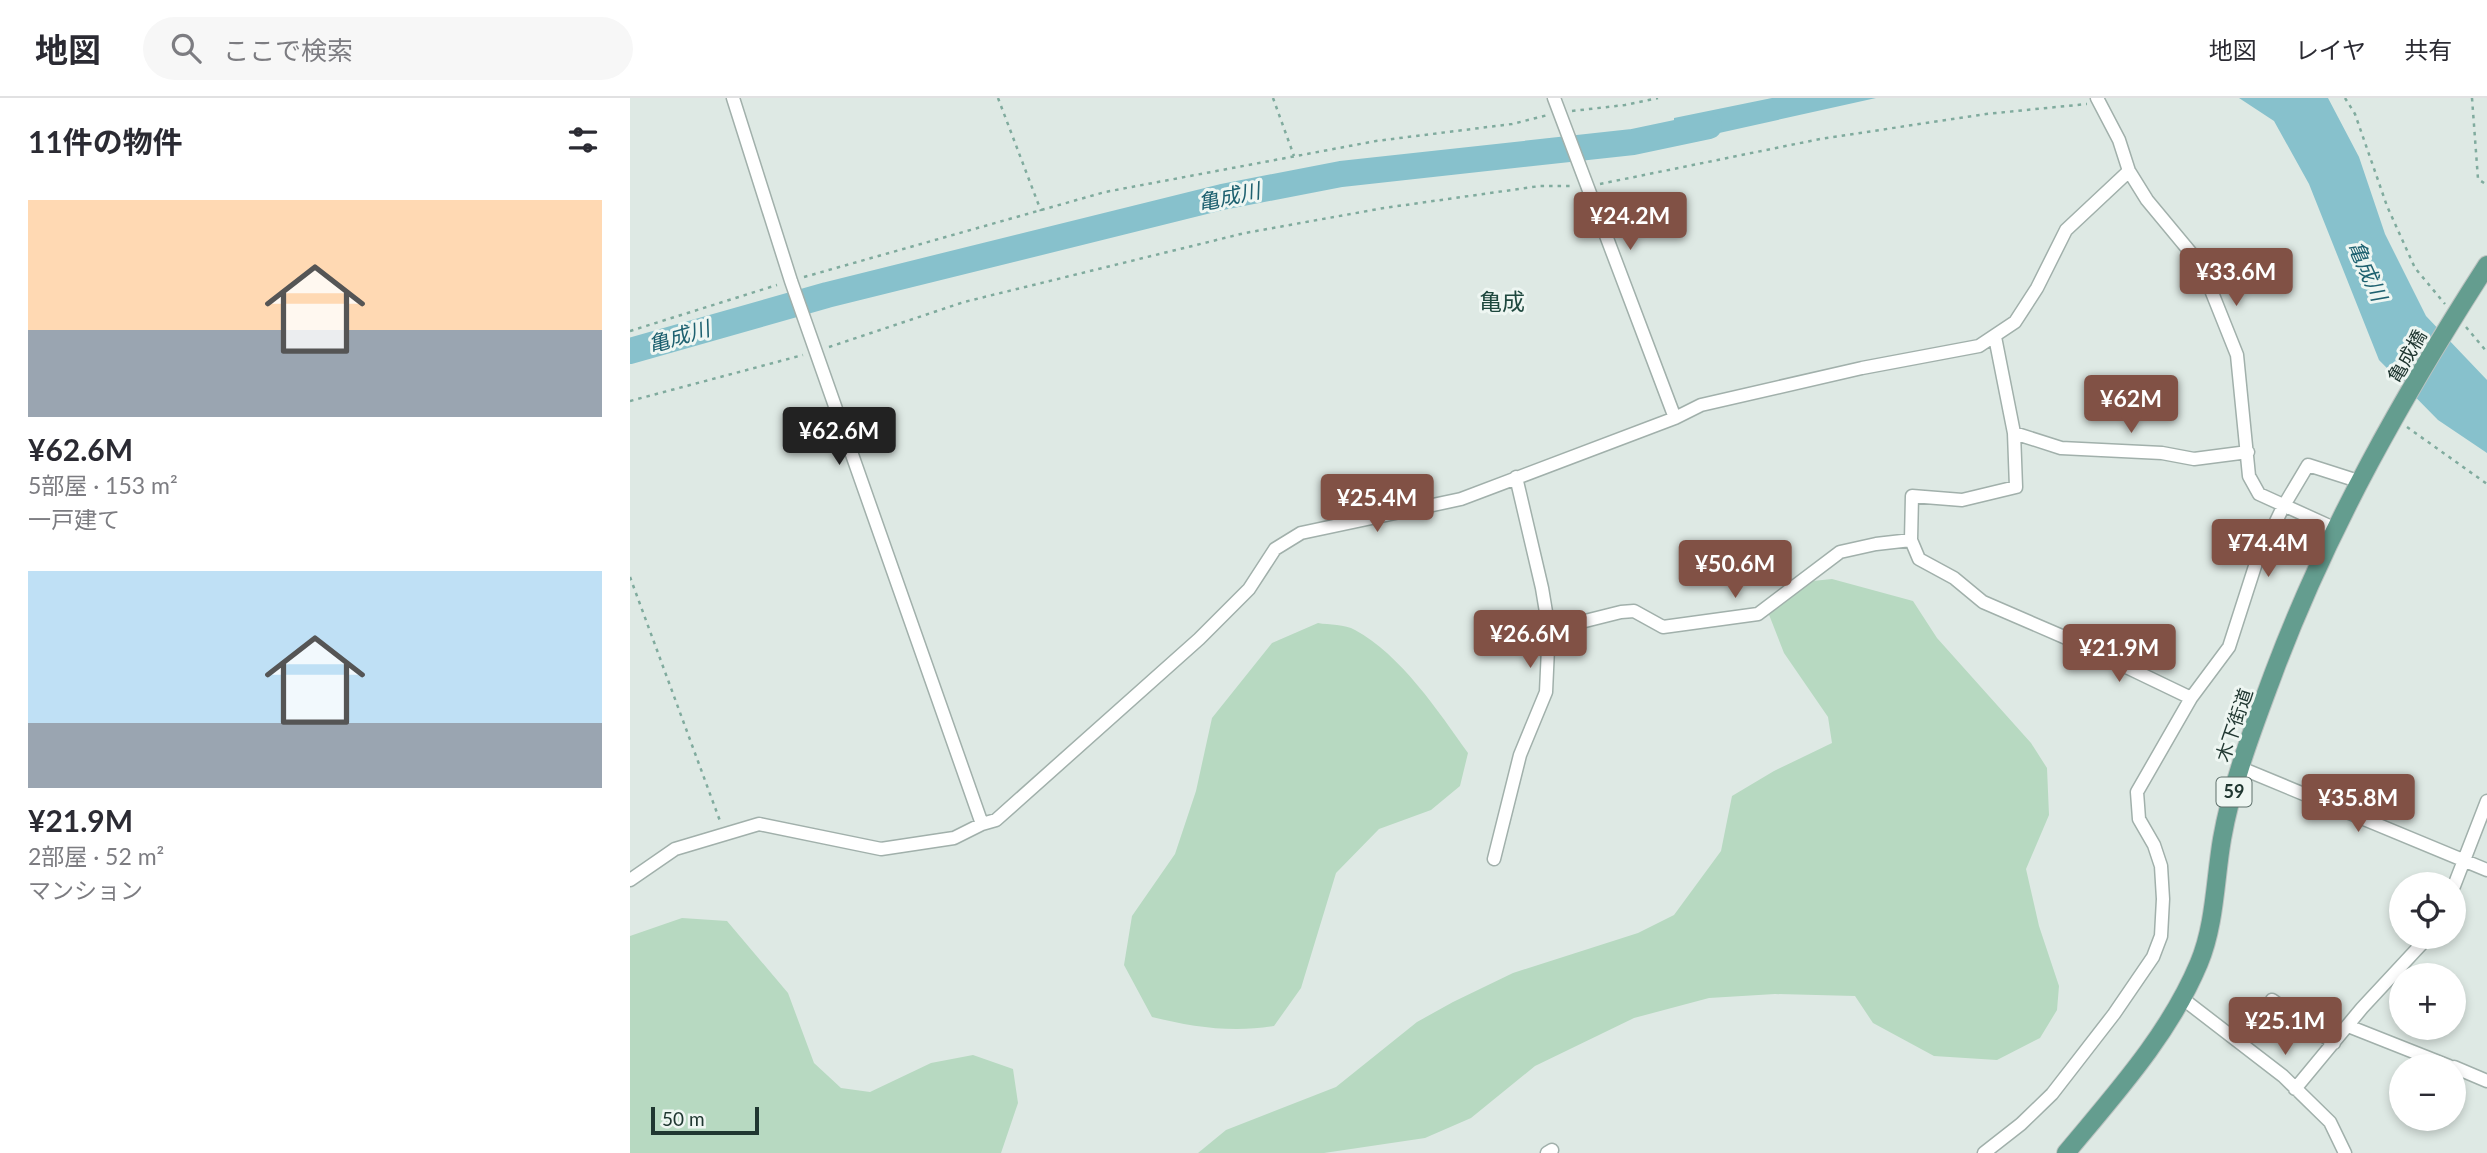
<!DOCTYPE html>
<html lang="ja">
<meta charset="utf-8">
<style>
body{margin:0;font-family:Lato,"Noto Sans JP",sans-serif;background:#f7f7f7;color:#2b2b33;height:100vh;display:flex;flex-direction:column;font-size:26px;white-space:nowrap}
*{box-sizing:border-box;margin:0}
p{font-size:23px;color:#7c7c81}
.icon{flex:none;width:38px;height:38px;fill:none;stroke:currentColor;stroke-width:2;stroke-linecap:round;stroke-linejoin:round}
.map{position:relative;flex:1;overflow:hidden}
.panel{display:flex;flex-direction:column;background:#fff;width:630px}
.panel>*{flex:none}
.tools{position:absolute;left:1759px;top:774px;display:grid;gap:14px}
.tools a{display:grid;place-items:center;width:77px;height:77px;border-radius:50%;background:#fff;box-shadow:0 4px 10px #0003;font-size:35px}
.scale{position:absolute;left:21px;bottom:18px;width:108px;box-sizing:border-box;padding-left:7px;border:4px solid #203731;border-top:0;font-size:19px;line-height:24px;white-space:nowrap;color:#203731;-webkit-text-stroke:5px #eef6f2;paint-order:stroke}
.price{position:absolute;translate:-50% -60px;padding:0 16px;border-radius:7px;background:#815145;color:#fff;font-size:23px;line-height:46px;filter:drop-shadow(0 2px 4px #0008)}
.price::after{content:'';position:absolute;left:50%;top:42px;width:21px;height:16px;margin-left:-10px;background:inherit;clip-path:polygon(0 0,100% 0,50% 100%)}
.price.on{background:#222;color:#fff}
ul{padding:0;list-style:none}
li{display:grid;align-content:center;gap:14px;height:371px;padding:0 28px}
li span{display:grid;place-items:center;height:217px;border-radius:0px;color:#555}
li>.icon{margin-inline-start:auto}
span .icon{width:126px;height:126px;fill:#fffc;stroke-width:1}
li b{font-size:30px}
h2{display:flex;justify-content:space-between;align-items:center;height:84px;padding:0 28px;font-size:30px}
header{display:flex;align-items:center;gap:42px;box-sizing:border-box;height:98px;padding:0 35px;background:#fff;border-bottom:2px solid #e1e1e2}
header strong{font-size:33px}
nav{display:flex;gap:38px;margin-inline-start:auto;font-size:24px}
.search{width:490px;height:63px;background:#f7f7f7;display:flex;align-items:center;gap:18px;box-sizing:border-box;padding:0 24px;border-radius:38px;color:#7c7c81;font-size:26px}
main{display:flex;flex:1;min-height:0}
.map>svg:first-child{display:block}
</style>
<header>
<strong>地図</strong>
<div class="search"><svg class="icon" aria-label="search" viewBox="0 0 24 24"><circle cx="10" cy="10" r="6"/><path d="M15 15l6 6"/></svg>ここで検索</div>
<nav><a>地図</a><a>レイヤ</a><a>共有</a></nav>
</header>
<main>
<section class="panel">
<h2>11件の物件<svg class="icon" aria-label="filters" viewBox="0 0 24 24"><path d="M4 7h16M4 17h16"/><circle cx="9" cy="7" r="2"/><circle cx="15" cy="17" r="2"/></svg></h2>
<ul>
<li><span style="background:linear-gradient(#ffd9b3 60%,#9aa5b1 0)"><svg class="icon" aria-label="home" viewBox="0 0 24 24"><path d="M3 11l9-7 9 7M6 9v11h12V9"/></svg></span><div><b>¥62.6M</b><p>5部屋 · 153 m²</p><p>一戸建て</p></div></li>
<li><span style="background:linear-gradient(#bfe0f5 70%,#9aa5b1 0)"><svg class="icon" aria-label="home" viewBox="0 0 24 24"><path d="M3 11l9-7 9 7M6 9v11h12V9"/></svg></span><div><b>¥21.9M</b><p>2部屋 · 52 m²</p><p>マンション</p></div></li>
</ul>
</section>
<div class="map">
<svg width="1857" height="1055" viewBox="0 0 1857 1055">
<rect width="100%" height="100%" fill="#dee9e4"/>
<path fill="#b7d9c1" d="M1202 481 1283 503 1307 540 1401 645 1417 670 1419 717 1396 771 1409 828 1429 888 1427 912 1410 940 1367 962 1304 958 1243 925 1225 898 1145 896 1079 900 1004 920 905 968 841 1020 795 1040 694 1055H568L596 1032 706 989 787 924 823 904 883 875 1008 835 1044 817 1091 753 1102 698 1144 673 1202 645 1198 619 1154 555 1136 509 1173 484Z
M688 525C699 527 715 526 725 532 771 557 808 613 838 655L830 688 801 712 749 731 706 775 671 890 644 928C602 935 563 929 522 919L494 867 502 818 545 756 566 693 582 620 642 545Z
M52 820 97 823 158 895 184 965 211 990 240 994 301 965 343 957 383 971 388 1005 371 1055H0V838Z"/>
<path fill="#87c1cc" d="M1142 0H1246L1044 45V20Z
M1609 0H1698L1729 59 1755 136 1796 218 1857 282V355L1808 322 1749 262 1679 86 1644 23Z"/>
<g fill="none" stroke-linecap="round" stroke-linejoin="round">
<path stroke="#87c1cc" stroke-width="26" d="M0 253 197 197 592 99 711 76 1003 44 1079 28"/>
<defs>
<path id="minor" d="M103 0 161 183 352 726
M924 0 1045 320
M1467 0 1489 42 1499 73 1517 102 1571 167 1607 257 1619 378 1629 396 1706 431
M1384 335 1431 350 1532 355 1564 361 1618 354
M919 532 991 514 1004 513 1033 529 1128 516 1210 454 1246 446 1281 442
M1561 600 1599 549 1626 465 1653 409 1678 367 1728 383
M1611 670 1857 772
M864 761 890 657 916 594 918 550 919 532 912 490 886 379
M0 782 45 751 129 726 251 751 324 740 352 726 366 722 569 541 619 491 645 451 671 435 831 401 1045 320 1071 307 1232 270 1349 248 1385 224 1407 190 1436 132 1499 73
M1824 788 1857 703
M1553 901 1653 978 1700 1024 1715 1055
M1642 902 1704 945
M1718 928 1819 968
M1824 969 1857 983
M1665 991 1732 910 1799 838
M917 1055 922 1052
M1354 1055 1391 1026 1422 996 1484 916 1523 859 1531 838 1533 801 1531 768 1524 747 1509 721 1507 694 1561 600 1434 539 1353 504 1324 480 1289 461 1281 442 1282 398 1332 402 1386 389 1384 335 1365 239"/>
<path id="primary" d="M1436 1055C1485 996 1539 937 1569 865 1585 827 1585 782 1592 741 1602 684 1624 628 1644 574 1698 430 1774 296 1857 167"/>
</defs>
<use href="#minor" stroke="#a1b0ab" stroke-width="15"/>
<use href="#primary" stroke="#bcc3c1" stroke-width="20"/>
<path stroke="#80ab9e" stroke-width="2.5" stroke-dasharray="3.5 5" stroke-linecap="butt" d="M368 0 411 113
M643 0 664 58
M1715 0 1725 16 1757 108 1785 170 1815 206
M1842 0 1848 81 1857 87
M942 13 995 7 1028 0
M970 86 1190 41 1356 16 1457 6
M174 179 475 94 746 43 882 26 918 17
M1836 229 1857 254
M0 233 147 187
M199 249 334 204 615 135 754 110 910 88H943
M0 303 173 257
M1777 329 1857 386
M0 479 90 723"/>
<use href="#minor" stroke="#fff" stroke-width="12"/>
<use href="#primary" stroke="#649d8f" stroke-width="18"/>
</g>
<g text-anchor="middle" stroke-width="6" stroke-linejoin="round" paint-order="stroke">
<rect fill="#eef6f2" stroke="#5e706b" stroke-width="2" x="1586.5" y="679.5" width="35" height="29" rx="5"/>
<g font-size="18" font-weight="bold" fill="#203731">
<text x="1604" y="700">59</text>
</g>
<g font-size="19" fill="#203731" stroke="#eef6f2">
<text transform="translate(1777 258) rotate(-60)" y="7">亀成橋</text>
<text transform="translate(1604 627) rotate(-71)" y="7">木下街道</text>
</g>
<g font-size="21" font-style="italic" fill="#1e6170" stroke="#eef6f2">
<text transform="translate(599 99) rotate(-12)" y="7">亀成川</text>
<text transform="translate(1737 173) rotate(66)" y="7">亀成川</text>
<text transform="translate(49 239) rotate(-16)" y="7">亀成川</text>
</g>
<g font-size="23" fill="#1e483e" stroke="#eef6f2">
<text x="872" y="212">亀成</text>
</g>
</g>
</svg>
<div class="tools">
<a><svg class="icon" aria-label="locate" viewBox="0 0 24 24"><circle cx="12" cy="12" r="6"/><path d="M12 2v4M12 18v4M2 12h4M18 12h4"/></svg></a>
<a>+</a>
<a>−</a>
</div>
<div class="scale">50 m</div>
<b class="price" style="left:1000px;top:154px">¥24.2M</b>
<b class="price" style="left:1606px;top:210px">¥33.6M</b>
<b class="price" style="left:1501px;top:337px">¥62M</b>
<b class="price on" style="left:209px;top:369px">¥62.6M</b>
<b class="price" style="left:747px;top:436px">¥25.4M</b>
<b class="price" style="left:1638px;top:481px">¥74.4M</b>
<b class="price" style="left:1105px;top:502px">¥50.6M</b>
<b class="price" style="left:900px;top:572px">¥26.6M</b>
<b class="price" style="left:1489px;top:586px">¥21.9M</b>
<b class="price" style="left:1728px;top:736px">¥35.8M</b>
<b class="price" style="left:1655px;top:959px">¥25.1M</b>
</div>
</main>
